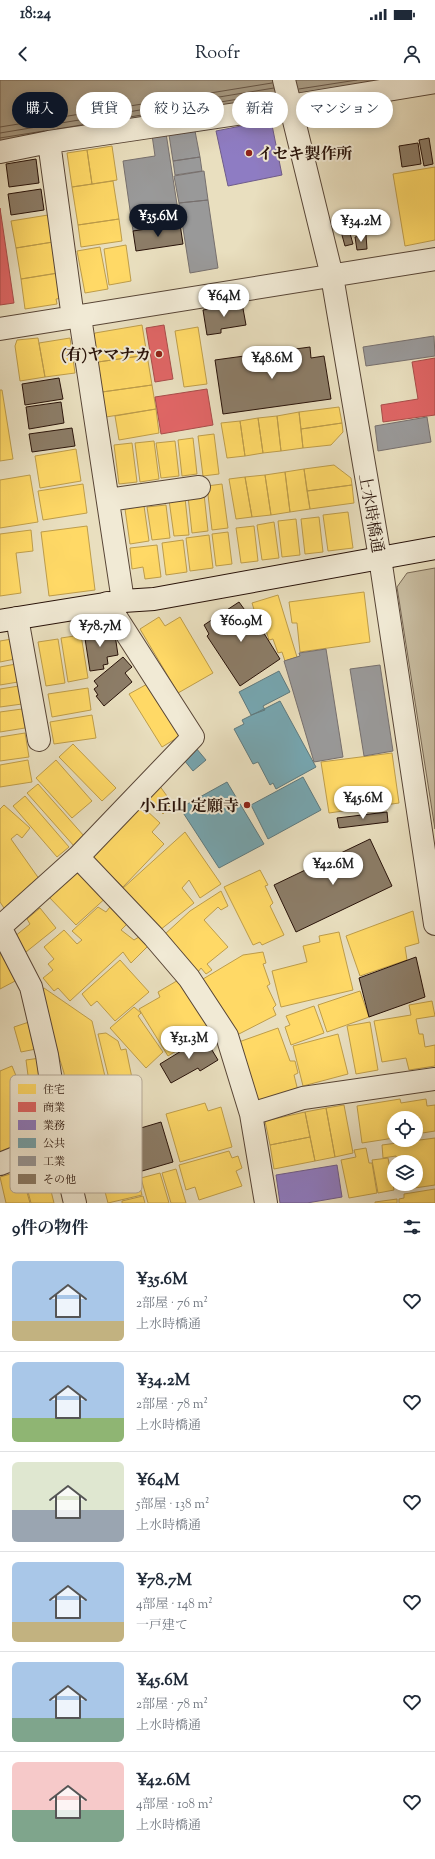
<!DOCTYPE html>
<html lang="ja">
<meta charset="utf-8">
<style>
body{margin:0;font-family:"Sorts Mill Goudy","Noto Serif JP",serif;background:#f6f6f7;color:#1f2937;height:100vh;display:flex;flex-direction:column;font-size:15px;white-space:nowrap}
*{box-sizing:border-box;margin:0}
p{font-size:13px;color:#747a83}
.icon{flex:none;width:22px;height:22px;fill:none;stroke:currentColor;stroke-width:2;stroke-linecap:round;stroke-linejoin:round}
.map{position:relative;height:1123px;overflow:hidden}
.panel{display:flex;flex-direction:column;background:#fff;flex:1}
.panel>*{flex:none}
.hud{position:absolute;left:12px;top:12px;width:411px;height:36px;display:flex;gap:8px}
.tools{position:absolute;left:387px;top:1031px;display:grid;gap:8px}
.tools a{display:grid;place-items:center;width:36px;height:36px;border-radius:50%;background:#fff;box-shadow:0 2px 10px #0003;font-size:20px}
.price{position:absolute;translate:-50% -34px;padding:0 9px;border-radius:14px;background:#fff;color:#222;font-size:13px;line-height:26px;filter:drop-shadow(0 1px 2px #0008)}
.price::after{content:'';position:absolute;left:50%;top:24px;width:12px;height:9px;margin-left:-6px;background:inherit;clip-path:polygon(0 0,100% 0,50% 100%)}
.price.active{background:#111827;color:#fff}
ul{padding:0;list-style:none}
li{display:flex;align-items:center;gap:12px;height:100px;padding:0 12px}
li+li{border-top:1px solid #e0e1e3}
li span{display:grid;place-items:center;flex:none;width:112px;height:80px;border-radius:6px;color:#555}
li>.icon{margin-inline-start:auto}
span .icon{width:48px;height:48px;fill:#fffc;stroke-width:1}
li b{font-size:17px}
h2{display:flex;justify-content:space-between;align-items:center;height:48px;padding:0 12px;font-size:17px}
.chip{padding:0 14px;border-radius:18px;background:#fff;box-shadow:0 2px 10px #0003;font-size:14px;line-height:36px}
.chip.active{background:#111827;color:#fff}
.status{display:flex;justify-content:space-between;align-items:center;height:28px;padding:0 20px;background:#fff;direction:ltr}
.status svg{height:11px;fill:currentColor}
header{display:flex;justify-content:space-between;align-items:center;height:52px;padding:0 12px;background:#fff;font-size:18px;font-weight:600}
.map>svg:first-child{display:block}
</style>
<div class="status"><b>18:24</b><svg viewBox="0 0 49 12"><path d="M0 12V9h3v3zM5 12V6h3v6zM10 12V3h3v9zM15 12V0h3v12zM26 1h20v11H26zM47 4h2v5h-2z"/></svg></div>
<header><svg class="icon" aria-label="back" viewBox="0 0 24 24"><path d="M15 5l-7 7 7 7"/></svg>Roofr<svg class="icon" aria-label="person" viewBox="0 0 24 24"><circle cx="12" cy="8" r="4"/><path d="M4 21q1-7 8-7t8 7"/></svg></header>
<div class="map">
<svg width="435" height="1123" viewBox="0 0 435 1123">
<rect width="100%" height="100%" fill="#e9dfbf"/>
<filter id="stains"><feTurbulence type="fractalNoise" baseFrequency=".005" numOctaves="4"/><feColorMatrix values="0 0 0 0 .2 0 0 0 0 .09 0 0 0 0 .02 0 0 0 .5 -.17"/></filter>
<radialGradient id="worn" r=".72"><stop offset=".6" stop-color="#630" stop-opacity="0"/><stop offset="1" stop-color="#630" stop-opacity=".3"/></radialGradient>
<path fill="#c8bca0" stroke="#786754" d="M435 488V749L397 507 407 493Z"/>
<path fill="#a79981" stroke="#746351" d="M0 0H381L0 62Z"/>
<path fill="#ffd966" stroke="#be9d4a" d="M112 66 117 100 92 104 87 70Z
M87 70 92 104 72 107 67 73Z
M435 87V160L405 166 393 94Z
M113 101 119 139 78 145 72 107Z
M48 135 53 162 16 168 11 141Z
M119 139 122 161 81 167 78 145Z
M53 162 57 193 21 199 16 168Z
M126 165 131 201 109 205 104 169Z
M100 167 108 209 85 213 77 171Z
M59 193 63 218 56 219 57 224 25 229 21 199Z
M142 245 147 275 98 282 93 256 95 253Z
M198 247 207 304 184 307 175 251Z
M38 258 45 297 20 301 15 266 17 260Z
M70 258 75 293 45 297 39 263Z
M147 275 152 305 102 312 98 282Z
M152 305 156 329 106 337 102 312Z
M0 310H2L13 379 0 381Z
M339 327 342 343 301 349 299 332Z
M156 329 159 353 119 360 115 336Z
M299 332 303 368 281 371 277 336Z
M277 336 281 371 263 373 258 338Z
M258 338 263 373 245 376 240 341Z
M240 341 245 376 227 378 221 343Z
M342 343 343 352 331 365 303 368 301 349Z
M214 354 219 394 203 396 198 356Z
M193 358 197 394 182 396 178 360Z
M154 361 159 399 140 402 135 363Z
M175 361 179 396 161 398 156 363Z
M132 363 137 402 119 404 114 365Z
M76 369 81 401 40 408 35 376Z
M334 385 351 398 352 405 307 411 304 389Z
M304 389 310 429 290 432 285 392Z
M285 392 290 432 271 435 265 395Z
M30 395 38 442 0 448V400Z
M265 395 271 435 252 437 245 397Z
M245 397 252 437 236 439 229 399Z
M83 404 87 433 43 440 38 411Z
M222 404 228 448 212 450 207 406Z
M352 405 354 423 310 429 307 411Z
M204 414 208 451 192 453 188 416Z
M185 418 189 455 174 456 169 420Z
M166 425 170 458 152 460 147 427Z
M144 426 149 461 130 464 125 429Z
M348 432 353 468 328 471 323 435Z
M319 437 323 472 305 474 301 439Z
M296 439 300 475 282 477 278 441Z
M274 442 279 478 262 480 257 445Z
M87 446 95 510 49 516 41 452Z
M254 446 258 481 241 483 236 448Z
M31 450 33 471 16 473 21 513 0 516V454Z
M228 452 232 484 216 486 212 454Z
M209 455 213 488 190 491 186 458Z
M183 460 187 492 166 495 162 463Z
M157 465 161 497 145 499 143 487 132 489 130 468Z
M364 512 370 562 300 572 297 543H292L289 522Z
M278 515 297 577 285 581 282 572 278 573 273 559 269 560 264 544 259 546 252 523Z
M159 537 165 546 180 537 213 593 178 613 140 549Z
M81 555 88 598 68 602 61 558Z
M12 559 15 579 0 582V561Z
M58 559 65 603 46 606 38 562Z
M16 584 18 602 0 605V587Z
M149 603 180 656 162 667 129 614Z
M19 606 22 624 0 627V609Z
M88 608 91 630 52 637 48 614Z
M22 629 25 648 0 652V632Z
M92 635 96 658 54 664 50 642Z
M25 653 29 677 0 681V657Z
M73 664 116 708 102 721 59 677Z
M392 673 399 723 329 733 321 682Z
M28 680 32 702 0 707V685Z
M56 680 92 721 72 738 36 698Z
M38 704 84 756 74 766 27 713Z
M159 705 172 723 163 734 152 721 145 729 160 743 152 752 164 764 123 807 92 777Z
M25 716 69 767 57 777 13 726Z
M4 725 30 748 22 758 17 754 11 759 42 803 6 831 0 822V729Z
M185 752 221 804 200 818 189 800 182 808 194 823 160 850 122 809Z
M78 786 109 815 76 845 47 815Z
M260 790 268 805 265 806 273 823 270 826 284 855 262 865 260 862 253 865 224 807Z
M221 811 228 826 221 830 218 827 204 840 228 867 207 884 212 890 206 894 201 888 198 892 164 855 190 831Z
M113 823 131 840 121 850 134 860 142 855 150 864 131 883 123 872 70 921 58 908 54 911 43 898 53 890 48 884 54 879 44 867 64 850 77 864 82 860 72 851 98 827 106 832Z
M40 828 56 848 26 872 14 857 30 844 27 839Z
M413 831 419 863 405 867 407 880 360 896 346 856Z
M339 852 353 910 281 927 272 891 307 882 303 866 320 862 319 856Z
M0 872H1L17 900 0 909Z
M263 872 266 883 263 884 270 904 267 906 276 925 273 928 276 935 237 955 203 899 243 875Z
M120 880 149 912 115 941 97 921 91 926 82 914Z
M180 899 210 950 168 976 139 929 160 917 158 912Z
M44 908 92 941 107 1005 66 1014 64 993 39 911Z
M360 911 369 937 327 952 318 925Z
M432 921 435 936 416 939 419 954H423L425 967 435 965V986L409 990 406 978 382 982 374 941 411 935 409 925Z
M314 926 324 953 291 965 285 947 290 945 286 936Z
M134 927 141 933 138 936 163 972 146 988 110 948Z
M29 942 36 969 21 972 14 947Z
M370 942 378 990 356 994 347 946Z
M278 948 290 981H295L298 993 294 995 298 1011 255 1021 236 963Z
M106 953 118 961 121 970 126 969 132 998 110 1003 98 954Z
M338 954 348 994 303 1006 293 966Z
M40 978 43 1001 29 1003 26 980Z
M12 986 19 1003 23 1002 31 1021 26 1023 31 1036 42 1032 50 1053 0 1073V991Z
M400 1019 401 1023 426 1019 427 1026 435 1025V1051L416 1054V1038H394V1058L362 1063 357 1026Z
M205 1023 208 1031 221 1027 232 1067 180 1082 166 1034Z
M344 1025 353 1073 335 1077 326 1028Z
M326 1028 335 1077 315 1081 305 1032Z
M305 1032 310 1057 270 1065 265 1041Z
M310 1057 315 1081 274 1089 270 1065Z
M435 1058V1105L401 1110 400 1104H416V1082H397L396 1076 383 1078 382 1065Z
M366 1068 369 1083H372L377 1113 349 1118 341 1080 356 1077 354 1070Z
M229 1071 232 1078 238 1076 242 1088 236 1091 242 1106 199 1120 195 1107 186 1110 179 1085Z
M388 1078 394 1110 378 1113 372 1080Z
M45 1087 54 1123H31L23 1093Z
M176 1089 186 1123H171L162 1093Z
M21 1091 30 1123H6L0 1097Z
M160 1093 169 1123H148L141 1098Z
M138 1099 142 1115 108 1123 104 1108Z
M435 1109V1123H399V1119L404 1118V1114Z
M143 1116 145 1123H122V1121Z
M397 1119V1123H375V1122Z"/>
<path fill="#e06666" stroke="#a94d4a" d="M0 128 14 223 0 225Z
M164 245 173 299 155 302 146 248Z
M435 278V335L383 342 381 325 418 319 412 282Z
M207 309 213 345 161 354 155 317Z"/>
<path fill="#8e7cc3" stroke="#6f5c8b" d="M271 40 282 95 228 106 216 51Z
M337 1085 342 1117 307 1123H280L276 1095Z"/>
<path fill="#76a5af" stroke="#5f797d" d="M279 591 290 612 263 626 265 630 251 635 239 612Z
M280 621 316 687 276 709 273 703 270 705 258 682 253 684 234 649 244 644 242 640Z
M196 668 206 680 193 691 184 680Z
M303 697 321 730 268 759 251 725Z
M227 702 264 764 219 788 180 728Z"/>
<path fill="#999" stroke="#77706e" d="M195 51 200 77 173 81 169 55Z
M166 53 180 144 133 151 123 81 155 76 152 55Z
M200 77 202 91 175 95 173 81Z
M204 91 208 120 179 123 174 96Z
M208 120 218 188 190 193 179 123Z
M434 256 435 276 366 286 363 267Z
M427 337 431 362 378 371 375 346Z
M326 569 343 677 314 682 284 581 300 576 299 573Z
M380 585 393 671 364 676 350 589Z"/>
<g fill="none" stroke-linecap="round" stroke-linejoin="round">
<path stroke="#685645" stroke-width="1" d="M299 9 357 0
M0 47 272 3
M57 49 275 13
M0 53 274 8
M0 58 44 51"/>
</g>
<path fill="#8c7d68" stroke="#281209" d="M429 58 433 84 424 86 419 60Z
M418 63 421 84 402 87 399 66Z
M36 79 39 103 9 107 6 84Z
M41 109 44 130 11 135 8 114Z
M180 144 183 164 136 171 133 151Z
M348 146 353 164 345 166 340 148Z
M366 155 367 169 357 170 355 157Z
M242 223 246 245 221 249V253L207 255 203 230Z
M310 267 311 278 324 276 331 319 223 334 215 280Z
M59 298 63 319 25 325 22 304Z
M61 322 64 343 29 349 26 327Z
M72 348 75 366 32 372 29 354Z
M239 522 247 533 250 531 280 579 240 606 207 556 209 554 204 545Z
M105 549 115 555 118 575 107 577 108 584 103 585 104 589 90 591 84 552Z
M123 577 132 587 125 593 132 602 104 626 96 616 98 615 94 609 98 606 94 601Z
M387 732 388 742 339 748 337 738Z
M370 759 392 806 296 852 274 805Z
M416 877 425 917 369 937 359 898Z
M204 957 218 980 200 991 198 988 171 1003 160 984Z
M161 1042 173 1082 125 1096 114 1056Z"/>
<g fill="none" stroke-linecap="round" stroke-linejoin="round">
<defs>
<path id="street" d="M284 0 332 196 380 478 435 844
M49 62 73 238
M0 72 49 62 290 26 435 2
M80 237 123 521
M0 249 435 179
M108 420 199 407
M17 538 39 660
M78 777 193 657 107 523
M0 847 78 777 154 857 189 898 227 956 251 1034 266 1123
M251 1034 303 1018 435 999
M60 1060 75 1123
M0 1084 60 1060 47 975 31 907 0 847"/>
<path id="secondary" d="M0 541 123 521 154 519 435 468"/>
</defs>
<use href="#street" stroke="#584536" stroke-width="24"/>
<use href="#secondary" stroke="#281209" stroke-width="24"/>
<use href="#street" stroke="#f1ead5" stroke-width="22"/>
<use href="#secondary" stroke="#f1ead5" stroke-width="22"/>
</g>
<g fill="#8f2418" stroke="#f1ead5" stroke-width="1.5">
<circle cx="249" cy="73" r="4"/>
<circle cx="159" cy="274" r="4"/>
<circle cx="247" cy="725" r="4"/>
</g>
<g text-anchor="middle" stroke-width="4" stroke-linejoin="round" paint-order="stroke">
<g font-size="16" font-weight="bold" fill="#281209" stroke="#f1ead5" text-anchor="end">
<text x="257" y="79" text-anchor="start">イセキ製作所</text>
<text x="151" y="280">(有)ヤマナカ</text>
<text x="239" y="731">小丘山 定願寺</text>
</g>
<g font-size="16" fill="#281209" stroke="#f1ead5">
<text transform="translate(372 433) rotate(80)" y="6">上水時橋通</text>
</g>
</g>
<rect x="10" y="995" width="132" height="118" rx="6" fill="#f1ead5" stroke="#b5a998" stroke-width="1"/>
<rect x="18" y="1004" width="18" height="10" fill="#ffd966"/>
<rect x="18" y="1022" width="18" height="10" fill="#e06666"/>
<rect x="18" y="1040" width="18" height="10" fill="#8e7cc3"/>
<rect x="18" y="1058" width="18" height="10" fill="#76a5af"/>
<rect x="18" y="1076" width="18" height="10" fill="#999"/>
<rect x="18" y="1094" width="18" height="10" fill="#8c7d68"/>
<g font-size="11" fill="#281209">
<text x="43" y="1013">住宅</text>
<text x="43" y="1031">商業</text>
<text x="43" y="1049">業務</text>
<text x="43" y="1067">公共</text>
<text x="43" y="1085">工業</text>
<text x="43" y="1103">その他</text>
</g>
<rect width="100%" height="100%" filter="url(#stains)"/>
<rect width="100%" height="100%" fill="url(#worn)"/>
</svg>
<div class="tools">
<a><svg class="icon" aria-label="locate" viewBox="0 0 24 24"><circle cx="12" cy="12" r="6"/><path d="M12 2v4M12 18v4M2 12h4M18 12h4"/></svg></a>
<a><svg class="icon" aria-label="layers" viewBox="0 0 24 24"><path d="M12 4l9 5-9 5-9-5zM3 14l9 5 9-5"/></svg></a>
</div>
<b class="price active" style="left:158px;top:158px">¥35.6M</b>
<b class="price" style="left:361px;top:163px">¥34.2M</b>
<b class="price" style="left:224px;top:238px">¥64M</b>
<b class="price" style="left:272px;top:300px">¥48.6M</b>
<b class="price" style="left:241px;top:563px">¥60.9M</b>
<b class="price" style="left:100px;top:568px">¥78.7M</b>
<b class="price" style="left:363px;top:740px">¥45.6M</b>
<b class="price" style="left:333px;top:806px">¥42.6M</b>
<b class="price" style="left:189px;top:980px">¥31.3M</b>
<div class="hud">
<a class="chip active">購入</a>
<a class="chip">賃貸</a>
<a class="chip">絞り込み</a>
<a class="chip">新着</a>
<a class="chip">マンション</a>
</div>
</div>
<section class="panel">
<h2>9件の物件<svg class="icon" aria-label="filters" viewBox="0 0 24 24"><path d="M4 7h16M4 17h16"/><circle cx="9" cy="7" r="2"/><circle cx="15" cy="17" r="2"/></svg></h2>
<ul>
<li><span style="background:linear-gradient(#a9c7e8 75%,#c2b280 0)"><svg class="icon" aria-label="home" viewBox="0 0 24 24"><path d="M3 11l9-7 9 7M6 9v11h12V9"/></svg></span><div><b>¥35.6M</b><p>2部屋 · 76 m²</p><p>上水時橋通</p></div><svg class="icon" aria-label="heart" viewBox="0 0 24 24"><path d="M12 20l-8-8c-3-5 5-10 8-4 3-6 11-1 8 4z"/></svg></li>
<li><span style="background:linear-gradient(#a9c7e8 70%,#8fb573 0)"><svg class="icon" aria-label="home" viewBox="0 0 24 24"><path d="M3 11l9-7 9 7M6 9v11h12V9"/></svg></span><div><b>¥34.2M</b><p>2部屋 · 78 m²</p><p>上水時橋通</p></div><svg class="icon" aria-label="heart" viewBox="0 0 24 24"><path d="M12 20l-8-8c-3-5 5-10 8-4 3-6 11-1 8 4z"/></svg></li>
<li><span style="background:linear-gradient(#dfe7d0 60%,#9aa5b1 0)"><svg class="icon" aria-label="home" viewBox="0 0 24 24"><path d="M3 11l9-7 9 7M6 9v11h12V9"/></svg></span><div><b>¥64M</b><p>5部屋 · 138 m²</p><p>上水時橋通</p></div><svg class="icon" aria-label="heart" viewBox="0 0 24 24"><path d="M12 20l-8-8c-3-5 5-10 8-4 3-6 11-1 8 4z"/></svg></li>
<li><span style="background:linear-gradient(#a9c7e8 75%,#c2b280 0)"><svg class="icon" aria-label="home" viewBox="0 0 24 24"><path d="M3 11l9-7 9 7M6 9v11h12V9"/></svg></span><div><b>¥78.7M</b><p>4部屋 · 148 m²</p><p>一戸建て</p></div><svg class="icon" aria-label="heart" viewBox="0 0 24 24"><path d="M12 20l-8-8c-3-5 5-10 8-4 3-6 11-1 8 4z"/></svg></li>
<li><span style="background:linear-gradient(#a9c7e8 70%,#7fa58c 0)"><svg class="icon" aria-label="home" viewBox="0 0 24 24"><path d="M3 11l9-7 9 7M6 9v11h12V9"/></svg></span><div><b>¥45.6M</b><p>2部屋 · 78 m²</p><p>上水時橋通</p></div><svg class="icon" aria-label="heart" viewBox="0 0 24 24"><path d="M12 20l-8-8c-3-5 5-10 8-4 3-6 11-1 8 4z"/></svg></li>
<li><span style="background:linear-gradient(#f6c9c9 60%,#7fa58c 0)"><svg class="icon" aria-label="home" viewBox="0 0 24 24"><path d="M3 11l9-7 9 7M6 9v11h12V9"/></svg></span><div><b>¥42.6M</b><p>4部屋 · 108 m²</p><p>上水時橋通</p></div><svg class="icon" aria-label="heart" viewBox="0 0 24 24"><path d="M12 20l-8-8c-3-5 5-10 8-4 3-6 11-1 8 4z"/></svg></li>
</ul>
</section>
